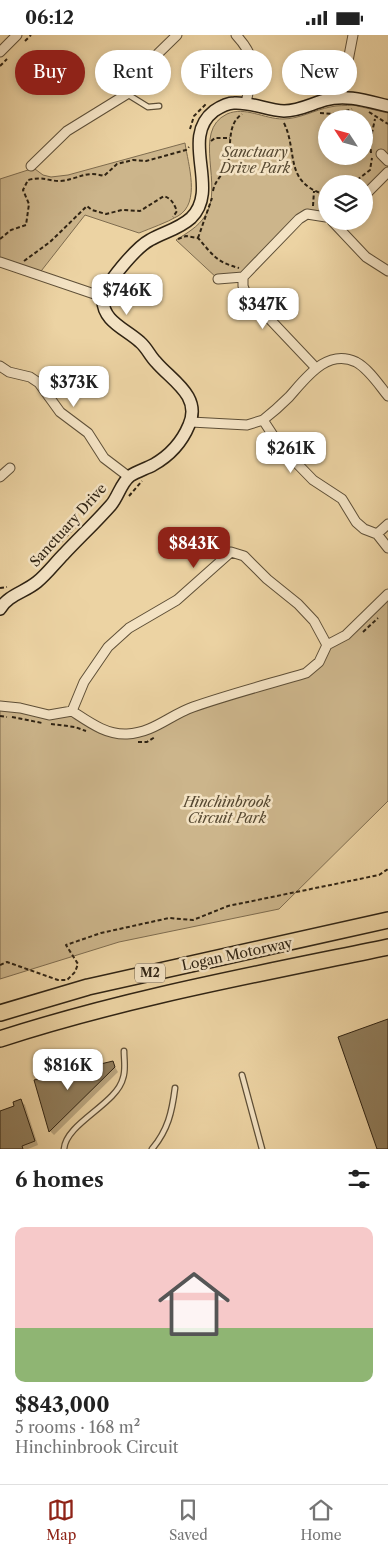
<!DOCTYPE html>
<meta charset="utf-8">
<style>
body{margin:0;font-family:"Libre Caslon Text",serif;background:#f2f2f2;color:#222;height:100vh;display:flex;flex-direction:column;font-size:19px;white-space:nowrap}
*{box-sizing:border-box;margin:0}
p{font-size:16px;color:#767676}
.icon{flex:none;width:28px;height:28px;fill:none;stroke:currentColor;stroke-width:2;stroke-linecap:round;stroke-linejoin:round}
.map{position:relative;height:1114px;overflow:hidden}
.sheet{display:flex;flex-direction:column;background:#fff;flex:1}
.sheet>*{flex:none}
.hud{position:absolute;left:15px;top:15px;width:359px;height:45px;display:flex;gap:10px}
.needle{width:32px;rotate:306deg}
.tools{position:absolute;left:318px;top:75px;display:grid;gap:10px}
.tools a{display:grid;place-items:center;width:55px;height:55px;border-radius:50%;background:#fff;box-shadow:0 2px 8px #0003;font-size:25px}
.price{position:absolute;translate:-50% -42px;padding:0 11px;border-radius:10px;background:#fff;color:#222;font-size:16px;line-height:32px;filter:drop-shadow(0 1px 2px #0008)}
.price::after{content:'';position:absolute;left:50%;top:30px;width:15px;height:11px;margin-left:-8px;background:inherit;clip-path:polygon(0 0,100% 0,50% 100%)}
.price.selected{background:#8f2418;color:#fff}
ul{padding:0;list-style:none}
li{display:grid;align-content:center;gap:10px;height:265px;padding:0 15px}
li span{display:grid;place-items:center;height:155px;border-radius:10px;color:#555}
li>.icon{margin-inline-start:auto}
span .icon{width:90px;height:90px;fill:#fffc;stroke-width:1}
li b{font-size:21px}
h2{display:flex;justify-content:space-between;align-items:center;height:60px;padding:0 15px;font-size:21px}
.chip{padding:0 18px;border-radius:22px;background:#fff;box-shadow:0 2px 8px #0003;font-size:18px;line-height:45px}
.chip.selected{background:#8f2418;color:#fff}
.status{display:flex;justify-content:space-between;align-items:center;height:35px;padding:0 25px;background:#fff;direction:ltr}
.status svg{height:14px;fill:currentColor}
.dock{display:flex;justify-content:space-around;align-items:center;height:70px;border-top:1px solid #e0e0e0;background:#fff;font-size:14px;color:#767676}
.dock a{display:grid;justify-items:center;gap:2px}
.dock .selected{color:#8f2418}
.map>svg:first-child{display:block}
</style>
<div class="status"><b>06:12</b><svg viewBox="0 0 49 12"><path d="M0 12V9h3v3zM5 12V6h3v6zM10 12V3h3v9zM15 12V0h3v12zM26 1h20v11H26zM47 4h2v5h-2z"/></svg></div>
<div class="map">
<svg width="388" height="1114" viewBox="0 0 388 1114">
<rect width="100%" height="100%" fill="#ecd3a3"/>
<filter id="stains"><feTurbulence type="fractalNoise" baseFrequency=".004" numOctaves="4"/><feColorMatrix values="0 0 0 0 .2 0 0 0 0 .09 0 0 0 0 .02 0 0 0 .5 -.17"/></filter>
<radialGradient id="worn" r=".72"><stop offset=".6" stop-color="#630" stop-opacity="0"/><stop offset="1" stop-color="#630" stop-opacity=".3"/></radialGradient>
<path fill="#ccb58b" stroke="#7e6c4f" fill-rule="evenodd" d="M353 70 388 78V137L364 161V149H326V182L307 179 243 242 218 244 176 205C187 198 198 192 205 181 225 152 191 96 227 79 245 71 264 84 283 84 299 84 315 75 330 72 338 70 346 71 353 70ZM326 84H364V121H326Z
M185 108C188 129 201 168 178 181 166 188 151 193 139 198L85 180 38 240 0 227V144L28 135 31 131 43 140 51 142 68 140Z
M388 559V766L279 874 119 907 0 944V671L40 679 72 676 97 692 128 699 179 678 306 638 336 605Z"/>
<path fill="#0003" d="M112 1027 118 1037 54 1100 50 1096 36 1046Z
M21 1066 25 1070 38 1110 28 1114H0V1078L16 1072Z"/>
<path fill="#917f5e" stroke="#2f2313" d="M388 984V1114H377L338 1002Z
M113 1026 115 1032 49 1097 34 1045Z
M21 1064 35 1106 22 1111 23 1114H0V1076L14 1071 13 1067Z"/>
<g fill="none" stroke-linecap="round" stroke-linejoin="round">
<defs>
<path id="lane" d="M127 59 148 72 159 71
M242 1040 262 1114
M64 1114C66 1088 117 1069 123 1043 126 1035 124 1025 124 1016
M152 1114C168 1095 172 1077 175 1053"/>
<path id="street" d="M236 0C260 26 252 36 246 68
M0 17 17 0
M341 62 353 0
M381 119 388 126
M31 131 67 96 127 59 136 40 177 0
M364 161 388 137
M332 186 366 222 388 236
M0 227 103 262
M218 244 243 242
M0 331 9 337 30 342 39 348 60 377 88 398 104 423 129 442
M316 333 246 259 243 251V242L299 184 307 179 326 182
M263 385C272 378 281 370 289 362 306 343 327 313 356 327 369 334 379 350 388 361
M191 387 247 390 263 385 280 411 313 445 342 464 356 487 364 494 377 499 388 513
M0 442 10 433
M377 499 388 489
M327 610 346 600 388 559
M0 671 20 673 49 680 72 676C89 687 106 700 127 699 153 698 170 680 193 672 230 659 269 649 306 638L319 627 327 610
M72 676 84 647 108 612 129 593 177 565 231 517 244 521 267 544 298 569 314 586 327 610"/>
<path id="secondary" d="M0 574C8 560 25 557 37 547 47 539 55 528 64 519 79 503 96 487 111 470 118 462 121 448 130 441 136 437 145 434 153 430 169 421 182 407 189 390 202 361 171 345 156 327 150 321 147 313 140 307 126 294 102 286 103 264 104 249 137 212 150 205 164 197 179 194 191 183 221 154 179 103 214 76 220 72 227 68 234 68 251 67 267 75 284 76 299 76 311 69 325 65 346 59 367 66 388 71"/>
<path id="highway" d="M0 978 88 952 388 885
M0 1004C126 963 258 939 388 912"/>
</defs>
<use href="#lane" stroke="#5e4f37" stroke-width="7"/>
<use href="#street" stroke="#5e4f37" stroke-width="11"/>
<use href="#secondary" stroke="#2f2313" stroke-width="14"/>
<use href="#highway" stroke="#2f2313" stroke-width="18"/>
<path stroke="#2f2313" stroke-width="2" stroke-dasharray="4 2.5" stroke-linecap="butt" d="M25 6 31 0
M0 31 7 24
M369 77 388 89
M320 78 336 79 352 74
M284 88C298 117 284 146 323 159L326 157
M190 94 194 81 206 69
M211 106 215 103H230
M371 118 370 107 375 84
M352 149 370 135 372 123
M213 156C215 144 225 139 228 128 232 112 226 90 242 79
M313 171 314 156
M198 203 212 163
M0 204 11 195 26 190 29 169 23 155 28 145C44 141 47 146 60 146 77 145 85 135 104 141L117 129 133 125 146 126 186 115 189 112
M178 204 186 201 198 203C213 220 216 227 239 233
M24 226 50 207 87 171 92 175 106 179 122 175 140 176 164 161C172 164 174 169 177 176L173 182
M129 461 142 446
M61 507 75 492
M0 553 7 552
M363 597 378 583
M0 681 7 682
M12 682 42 688
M51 689 75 692 86 696
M138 707H147L155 702
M0 930 7 927 58 945H67L75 937 78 929 66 910 101 898 169 883 193 885 228 871 379 840 388 834"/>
<use href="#lane" stroke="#f3e2c3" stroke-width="4.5"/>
<use href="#street" stroke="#f3e2c3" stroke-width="9"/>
<use href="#secondary" stroke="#f3e2c3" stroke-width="11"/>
<use href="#highway" stroke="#ecd3a3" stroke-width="15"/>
</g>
<g text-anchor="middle" stroke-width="5" stroke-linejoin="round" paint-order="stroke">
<rect fill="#f3e2c3" stroke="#6a5c48" stroke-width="1" x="135" y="928.5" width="30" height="19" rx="4"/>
<g font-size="12" font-weight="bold" fill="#2f2313">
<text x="150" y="942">M2</text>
</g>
<g font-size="14" font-style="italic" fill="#564831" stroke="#f3e2c3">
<text x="255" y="122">Sanctuary<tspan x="255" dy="16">Drive Park</tspan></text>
<text x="227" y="772">Hinchinbrook<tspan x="227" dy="16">Circuit Park</tspan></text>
</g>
<g font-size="14" fill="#2f2313" stroke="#f3e2c3">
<text transform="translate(68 490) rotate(-48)" y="5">Sanctuary Drive</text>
<text transform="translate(237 919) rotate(-12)" y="5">Logan Motorway</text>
</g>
</g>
<rect width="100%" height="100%" filter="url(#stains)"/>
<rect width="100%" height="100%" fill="url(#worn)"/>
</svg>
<div class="tools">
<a><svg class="needle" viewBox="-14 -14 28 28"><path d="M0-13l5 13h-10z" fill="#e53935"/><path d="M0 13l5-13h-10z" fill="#767676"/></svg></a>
<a><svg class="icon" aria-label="layers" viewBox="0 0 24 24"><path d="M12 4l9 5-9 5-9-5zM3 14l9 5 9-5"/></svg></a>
</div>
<b class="price" style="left:127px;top:281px">$746K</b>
<b class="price" style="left:263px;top:295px">$347K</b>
<b class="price" style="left:74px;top:373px">$373K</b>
<b class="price" style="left:291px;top:439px">$261K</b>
<b class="price selected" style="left:194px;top:534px">$843K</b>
<b class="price" style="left:68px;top:1056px">$816K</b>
<div class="hud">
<a class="chip selected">Buy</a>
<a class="chip">Rent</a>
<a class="chip">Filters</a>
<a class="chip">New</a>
</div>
</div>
<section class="sheet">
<h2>6 homes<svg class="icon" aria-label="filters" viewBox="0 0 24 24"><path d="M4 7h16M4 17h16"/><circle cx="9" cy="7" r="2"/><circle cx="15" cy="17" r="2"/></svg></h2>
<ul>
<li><span style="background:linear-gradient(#f6c9c9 65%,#8fb573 0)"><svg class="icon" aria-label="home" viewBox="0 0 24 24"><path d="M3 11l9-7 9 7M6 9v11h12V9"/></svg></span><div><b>$843,000</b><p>5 rooms · 168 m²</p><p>Hinchinbrook Circuit</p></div></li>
</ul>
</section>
<nav class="dock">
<a class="selected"><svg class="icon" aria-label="map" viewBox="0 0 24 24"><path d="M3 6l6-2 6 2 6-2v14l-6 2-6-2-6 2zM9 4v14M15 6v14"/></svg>Map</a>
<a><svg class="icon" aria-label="saved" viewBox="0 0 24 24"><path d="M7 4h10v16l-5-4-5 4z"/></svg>Saved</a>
<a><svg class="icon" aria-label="home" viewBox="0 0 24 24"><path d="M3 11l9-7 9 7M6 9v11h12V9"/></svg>Home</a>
</nav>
